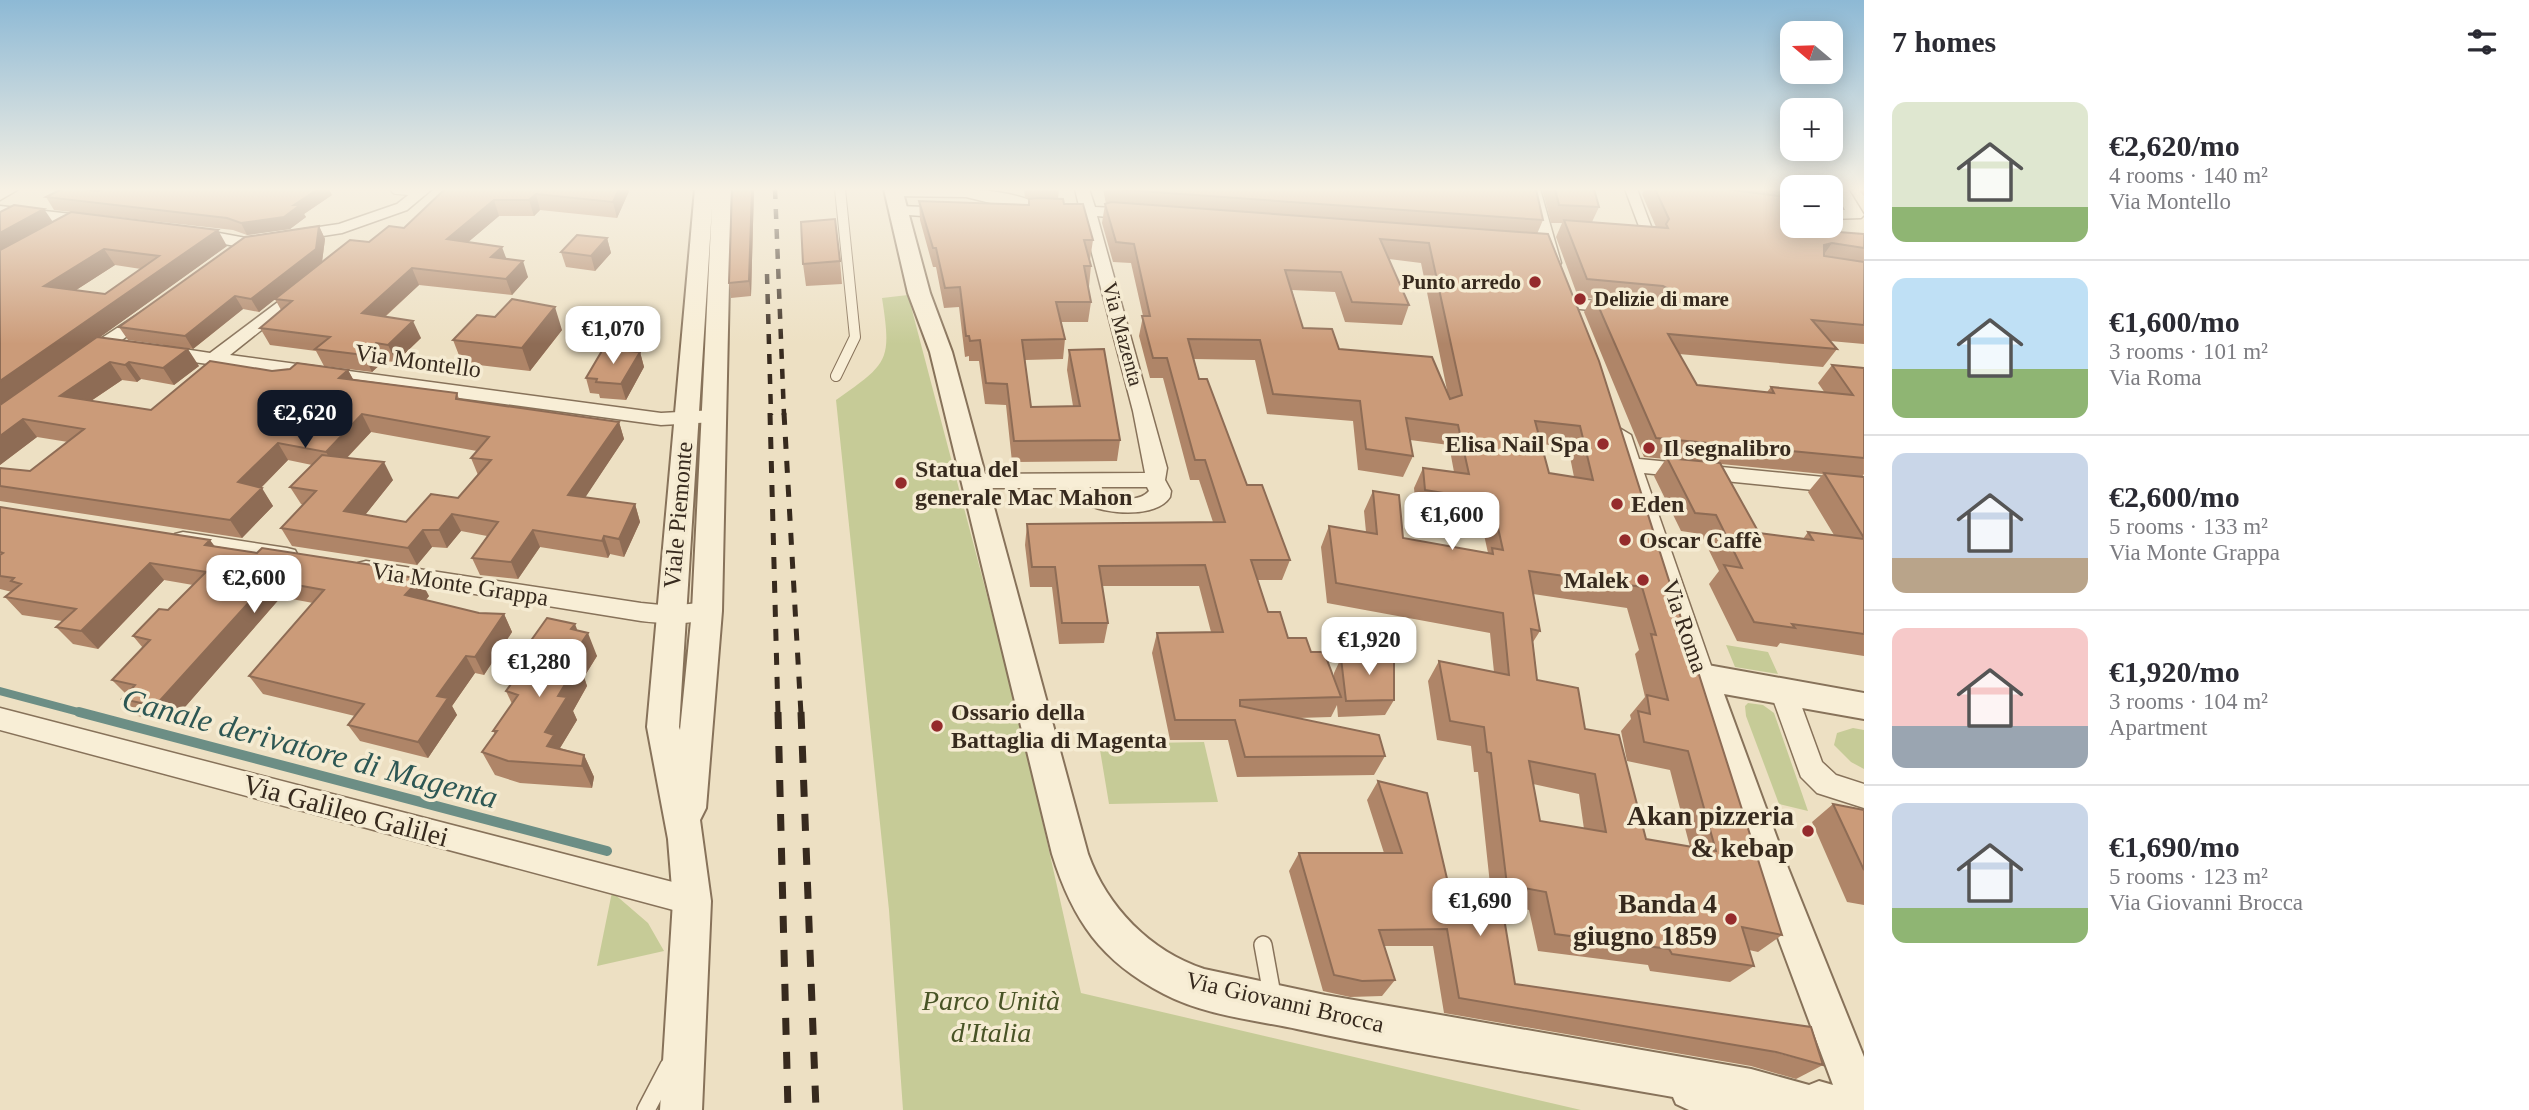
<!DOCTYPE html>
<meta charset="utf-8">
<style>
body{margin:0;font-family:Georgia,serif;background:#f7f7f7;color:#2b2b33;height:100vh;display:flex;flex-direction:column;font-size:26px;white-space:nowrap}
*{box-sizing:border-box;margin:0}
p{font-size:23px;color:#7c7c81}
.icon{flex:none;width:38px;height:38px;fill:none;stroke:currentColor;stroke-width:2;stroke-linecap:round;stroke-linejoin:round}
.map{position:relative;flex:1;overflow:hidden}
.side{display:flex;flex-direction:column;background:#fff;width:665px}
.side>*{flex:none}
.needle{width:46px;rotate:289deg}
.fabs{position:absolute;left:1780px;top:21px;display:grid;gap:14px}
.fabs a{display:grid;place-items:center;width:63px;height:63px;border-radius:14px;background:#fff;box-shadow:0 4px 18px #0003;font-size:35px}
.price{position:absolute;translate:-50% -60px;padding:0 16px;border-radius:14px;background:#fff;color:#222;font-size:23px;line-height:46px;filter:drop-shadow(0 2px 4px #0008)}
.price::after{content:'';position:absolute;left:50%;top:42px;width:21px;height:16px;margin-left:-10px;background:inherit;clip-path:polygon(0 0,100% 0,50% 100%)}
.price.current{background:#111827;color:#fff}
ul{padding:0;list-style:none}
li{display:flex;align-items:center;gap:21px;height:175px;padding:0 28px}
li+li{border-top:2px solid #e1e1e2}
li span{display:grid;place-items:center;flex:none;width:196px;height:140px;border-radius:14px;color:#555}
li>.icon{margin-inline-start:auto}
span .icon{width:84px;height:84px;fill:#fffc;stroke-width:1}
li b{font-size:30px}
h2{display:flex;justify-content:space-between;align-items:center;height:84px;padding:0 28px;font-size:30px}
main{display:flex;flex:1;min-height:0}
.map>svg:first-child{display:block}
</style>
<main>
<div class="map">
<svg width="1864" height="1110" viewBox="0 0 1864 1110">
<rect width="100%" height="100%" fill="#ede0c3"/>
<path fill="#c6cb97" d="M908 295 1019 717 1081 993 1581 1110H903L889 910 836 400C888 363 892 362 882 298Z
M1726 645 1768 652 1778 674 1735 667Z
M1748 703 1763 705 1774 713 1808 811 1779 804 1746 716 1745 706Z
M1853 728 1864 730V769L1851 762 1834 745 1837 733Z
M1204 742 1218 802 1109 804 1099 744Z
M612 892 648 923 664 951 597 966Z"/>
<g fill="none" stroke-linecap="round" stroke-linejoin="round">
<path stroke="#6c8e85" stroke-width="8" d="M0 691 86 714"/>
<path stroke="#6c8e85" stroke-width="10" d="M79 712 607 851"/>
<defs>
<path id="service-far1" d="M396 189 422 191
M836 376 855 337 840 189"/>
<path id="service" d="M1263 945 1273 1000
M646 1110 669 1066"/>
<path id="pedestrian" d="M1625 189H1637L1655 237 1653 240 1643 237Z"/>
<path id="minor" d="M19 189 0 200V190Z
M416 189H432L407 210 342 233 246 248 192 238 184 233 192 228 246 238 339 224 397 204Z
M889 189C923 188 1019 184 1044 209L1036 214 966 197 894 196 887 192Z
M1075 189H1089L1095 207 1132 209 1140 214 1132 219 1097 216 1167 468 1165 480 1171 491 1170 497C1154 523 1078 514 1068 488H975L964 481 975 474 1145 473 1133 411 1082 215 1055 214 1047 209 1055 204 1079 206ZM1089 487H1147L1149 491C1136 506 1105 496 1089 487Z
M1526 189H1540L1561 263 1559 266 1553 268 1545 263Z
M1834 189H1848L1864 215 1861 218 1830 219V209L1845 210Z
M0 206 89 216 97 221 89 226 0 216Z
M899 206 951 208 959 213 951 218 894 214 891 211Z
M302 284 308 285 310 289 308 293 230 355 661 413 715 410 725 416 715 422 661 425 164 358 155 352 164 346 210 353Z
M1568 298 1617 303 1626 308 1617 313 1562 307 1559 303 1562 299Z
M146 309 155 314 152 318 93 361H79L77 357 79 353Z
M1621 429 1631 435 1639 459 1864 481V495L1644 473 1715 677 1711 684 1702 687 1693 684 1689 677 1611 435Z
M183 532 287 548 295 550 298 556 295 562 287 564 175 546 172 540 175 534Z
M366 561 641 603 671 606 707 602 715 605 719 611 715 617C691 625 666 624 641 621L358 575 354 569 358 563Z
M1783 681 1792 684 1796 691 1822 762 1836 775 1864 784V808L1817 793 1801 777 1770 691 1774 684Z
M0 708 692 887 703 891 707 901 703 911 692 915 0 730Z"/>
<path id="tertiary" d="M695 189H731L722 611 706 808 700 820 711 901 702 1110H660L673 901 668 839 647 727ZM712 207 692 611 680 730 679 727Z
M884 189H902L930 293 952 352 1088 854C1107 907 1150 951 1204 969L1325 995 1751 1069 1809 1085 1819 1081 1833 1085 1752 868 1686 677 1691 668 1702 664 1864 693V719L1724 694 1788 868 1864 1057V1110H1689L1676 1104 1673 1097C1548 1075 1422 1056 1297 1029 1254 1020 1204 1015 1164 994 1101 961 1073 921 1052 854L930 352 908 293Z"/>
</defs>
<use href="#service-far1" stroke="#87725a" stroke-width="12"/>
<use href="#service" stroke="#87725a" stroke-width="20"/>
<use href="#pedestrian" stroke="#87725a" stroke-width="3"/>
<use href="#minor" stroke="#87725a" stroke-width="3"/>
<use href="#tertiary" stroke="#87725a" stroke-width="4"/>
<use href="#service-far1" stroke="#f8eed6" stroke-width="10"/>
<use href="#service" stroke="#f8eed6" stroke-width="17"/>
<use href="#pedestrian" fill="#f8eed6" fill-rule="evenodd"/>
<use href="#minor" fill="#f8eed6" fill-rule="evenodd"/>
<use href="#tertiary" fill="#f8eed6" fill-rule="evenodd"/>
<path stroke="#372a1e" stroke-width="4.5" stroke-dasharray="10 10" stroke-linecap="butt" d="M775 189 784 415
M767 274 771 415"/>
<path stroke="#372a1e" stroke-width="5" stroke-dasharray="12 12" stroke-linecap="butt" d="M770 413 778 714
M784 413 801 714"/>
<path stroke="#372a1e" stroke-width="7" stroke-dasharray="17 17" stroke-linecap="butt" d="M778 712 788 1110
M801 712 816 1110"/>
</g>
<path fill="#af8568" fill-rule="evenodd" d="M445 189H630L617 218 540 210 534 216H499L468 242 506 259 528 277 512 295 419 285 385 317 421 338 396 362 384 361 372 372 324 366 316 351 270 345 260 328 281 310 275 299 259 312 243 309 193 349 128 340 119 327 319 226 325 239 322 262 404 228Z
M754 189 751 296 731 298 729 283Z
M1024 189H1059L1058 199 1093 240 1090 260 1091 266 1089 286H1088L1091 302 1088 322H1061L1065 339 1063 359 1025 360 1031 407 1073 406 1067 370 1069 350 1120 440 1117 461 1012 462 1006 405 985 404 979 361H969V356L965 357 959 307 944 308 936 267H933L920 220 919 201 1028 205 1029 199H1030L1025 198Z
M1103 189H1536L1543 220 1537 234 1782 935 1758 952 1749 950 1754 966 1730 982 1650 971 1648 965 1538 951 1529 910 1492 903 1478 772H1474L1471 746 1437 740 1428 681 1439 661 1494 672 1490 633 1327 603 1321 547 1329 526 1366 532 1364 511 1373 491 1403 538 1488 553 1481 521 1416 510 1414 488 1423 468 1454 472 1449 445 1410 440 1413 456 1403 477 1358 470 1353 421 1267 414 1255 360 1194 359 1199 379 1247 485 1290 560 1282 580H1257L1268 612 1288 638 1311 652 1334 680V673L1341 658H1351L1355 649 1394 700 1385 715 1338 717 1337 705 1331 717 1297 718 1385 756 1374 775 1237 777 1228 740H1170L1152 653 1157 633 1211 632 1199 586H1102L1108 623 1104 643 1059 644 1052 587H1030L1025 545 1027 524 1213 522 1199 480H1190L1163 378H1150L1139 336 1143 316 1131 263 1113 262 1102 223 1105 204H1106ZM1389 259 1421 263 1448 395 1339 349 1303 328 1292 290 1335 292 1345 322 1402 325 1409 305ZM1541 444 1568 447 1574 477 1549 473ZM1533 594 1627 608 1639 650 1635 654 1645 697 1630 715 1631 719 1621 731 1627 761 1670 770 1690 847 1646 839 1585 729 1537 680 1533 642 1540 631ZM1533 784 1579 794 1584 829 1540 821Z
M1542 189H1594L1599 207 1592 222 1656 227 1642 194 1645 189H1792V198L1777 196 1813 230 1864 234V344L1830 341 1837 349 1823 367 1679 354 1697 385 1767 392 1771 387 1825 393 1818 383 1832 365 1864 368V474L1862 477H1864V656L1780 643 1777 647 1737 641 1709 584 1719 571 1701 534 1681 531 1654 476 1666 459 1644 457 1584 312 1592 298 1578 297 1556 237 1562 223H1551ZM1721 464 1823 474 1808 492 1834 535 1808 532 1803 539 1759 533Z
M1857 189H1864V196Z
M98 191 332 195 304 214 306 217 290 229 247 235 233 230 54 210 46 197Z
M53 222 227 246 100 337 199 366 174 385 141 379 137 382 122 380 91 401 151 410 272 371 348 370 353 379 457 393 459 399 619 422 624 439 585 497 635 504 640 522 624 557 610 554 608 558 540 547 518 579 480 575 472 558 487 536 461 531 447 548 432 547 417 565 292 546 281 528 303 505 301 504 290 487 312 465 288 460 261 488 273 506 242 538 0 501V468L30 471 68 442 37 437 0 465ZM115 265 141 269 105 294 76 290ZM371 432 477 451 471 458 478 475 458 498 406 522 365 515 393 480 347 458Z
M607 238 611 253 595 271 566 267 561 252Z
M840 261 842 284 806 286 803 264Z
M495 317 562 330 530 371 462 363 453 340Z
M569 327 647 329 636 349 573 342Z
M640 352 644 367 626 400 600 398 599 394 590 393 586 378Z
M0 507 215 546 395 574 429 596 426 600 479 613 504 614 512 632 484 675 475 673 452 706 457 715 428 758 360 741 348 725 355 716 263 694 249 676 313 603 281 597 171 723 138 716 122 699 126 694 112 680 143 648 133 636 168 610 193 585 164 580 98 649 73 644 56 627 62 621 22 615 5 597 12 592 0 589Z
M578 630 597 656 584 677 587 686 573 711 577 720 560 748 584 755 594 777 592 788 520 783 495 775 482 752 495 734 493 731 512 704 506 691 524 666 520 656Z
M1378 781 1452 900 1515 984 1823 1065 1796 1079 1751 1066 1444 1013 1433 946H1384L1395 980 1382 996 1350 997 1323 991 1289 871 1299 853H1384L1367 800Z
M1833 804 1864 810V905L1847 902 1812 822Z"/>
<path fill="#8e6c55" d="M318 189H329L332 195 304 214 306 217 290 229 247 235 241 223 294 205Z
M619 189H630L617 218 613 202Z
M752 189H754L751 296 749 281Z
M536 194 540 210 534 216 529 200Z
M494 200 499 216 453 255 447 239Z
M44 209 55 225 0 256V233Z
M319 226 325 239 322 262 259 312 251 299Z
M218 230 227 246 0 409V381Z
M607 238 611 253 595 271 591 256Z
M1832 243 1820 260 1824 245Z
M502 247 508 263 491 257Z
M104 249 115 265 56 303 44 286Z
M523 261 528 277 512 295 506 279Z
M412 268 419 285 370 330 362 313Z
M235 296 243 309 193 349 185 336Z
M555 307 562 330 530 371 522 348Z
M643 313 647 329 636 349 632 333Z
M413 321 421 338 396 362 388 345Z
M376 343 384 361 372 372 364 355Z
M188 349 199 366 174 385 163 368Z
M640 352 644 367 626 400 621 384Z
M110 362 122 380 73 413 60 396Z
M129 362 141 379 137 382 125 365Z
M348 370 357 387 339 378Z
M362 414 371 432 336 469 326 452Z
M23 419 37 437 0 465V436Z
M619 422 624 439 575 513 568 495Z
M278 443 288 460 249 500 238 482Z
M384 462 393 480 354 529 344 511Z
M262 488 273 506 242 538 230 520Z
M635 504 640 522 624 557 619 539Z
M452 514 461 531 447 548 439 530Z
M423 530 432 547 417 565 408 548Z
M533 530 540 547 518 579 511 562Z
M604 536 610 554 608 558 602 541Z
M210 540 223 557 205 545Z
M150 563 164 580 98 649 81 631Z
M420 579 429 596 415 613 405 595Z
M269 580 281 597 171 723 155 706Z
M504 614 512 632 484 675 475 657Z
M575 624 582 642 588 633 597 656 584 677 587 686 573 711 577 720 560 748 564 757 547 746 545 732 569 662 571 629Z
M466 656 475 673 452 706 457 715 428 758 418 742 437 696Z
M584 755 594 777 592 788 582 766Z"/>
<path fill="#cb9b79" stroke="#8e6c55" stroke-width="2" fill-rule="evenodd" d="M62 189H83L98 191 102 189H318L294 205H300L284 217 241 223 227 218 46 197Z
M445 189H619L613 202 536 194 529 200H494L447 239 502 247 491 257 523 261 506 279 412 268 362 313 413 321 388 345 376 343 364 355 315 349 330 337 260 328 292 301 275 299 350 240 369 242 389 226 404 228Z
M732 189H752L749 281 729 283Z
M1111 189H1536L1543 220Z
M1555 189H1594L1599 207 1559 205Z
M1655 189H1726L1792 198V226H1811L1813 230 1864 234V248L1832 243 1824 245V256L1864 262V325L1812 320 1837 349 1668 334 1697 385 1774 393 1771 387 1853 395 1832 365 1864 368V458L1656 438 1593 294 1662 301 1674 292 1663 286 1587 279 1564 220 1668 228 1666 224 1669 219Z
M1038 198 1063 199 1064 204H1083L1093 240H1084L1091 266H1084L1091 302H1056L1065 339 1022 340 1031 407 1080 406 1069 350 1104 349 1120 440 1014 441 1007 384 986 383 980 340 970 341 969 336H966L960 287 945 288 936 248H933L919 201 1029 205V199Z
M1111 202 1548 234 1599 361 1782 935 1742 927 1754 966 1672 954 1669 949 1555 934 1546 892 1507 885 1491 753 1487 752 1484 727 1450 721 1439 661 1509 675 1503 613 1336 583 1329 526 1377 534 1373 491 1399 495 1403 538 1493 554 1492 548 1503 550 1492 501 1425 490 1423 468 1469 474 1458 425 1406 418 1413 456 1366 449 1360 401 1273 394 1260 340 1188 339 1199 379H1207L1247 485H1262L1290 560H1251L1268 612H1280L1288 638H1306L1311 652H1324L1341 697 1240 700V706L1379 735 1385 756 1245 757 1235 720H1175L1157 633 1223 632 1205 565 1099 566 1108 623H1062L1055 567H1032L1027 524 1225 522 1205 460H1195L1167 358H1153L1142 316H1150L1134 244 1116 242 1105 204ZM1380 239 1429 243 1462 395 1450 399 1432 357 1339 349 1332 329 1303 328 1285 270 1341 272 1352 302 1409 305ZM1535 421 1580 426 1593 480 1549 473ZM1529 571 1642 587 1656 635 1651 634 1668 700 1647 695 1650 714 1638 711 1644 742 1688 751 1716 851 1646 839 1619 735 1585 729 1578 688 1537 680 1531 629 1540 631ZM1529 761 1595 774 1606 832 1540 821Z
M14 205 44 209 0 233V212Z
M71 212 218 230 0 381V250ZM104 249 159 256 105 294 44 286Z
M835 219 840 261 803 264 801 222Z
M319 226 316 249 251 299 235 296 185 336 119 327 245 237Z
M577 235 607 238 591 256 561 252Z
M512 299 555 307 522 348 453 340 477 315 495 317Z
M583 307 643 313 632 333 569 327Z
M97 337 188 349 163 368 129 362 125 365 110 362 60 396 151 410 210 361 272 371 290 369 297 363 348 370 339 378 457 393 456 399 619 422 568 495 635 504 619 539 604 536 602 541 533 530 511 562 472 558 498 522 452 514 439 530H423L408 548 281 528 316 491 290 487 322 455 384 462 344 511 406 522 431 494 458 498 491 460 471 458 489 437 362 414 326 452 278 443 238 482 262 488 230 520 0 486V468L30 471 84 429 23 419 0 436V405Z
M603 349 640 352 621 384 596 382 597 379 586 378Z
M1667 458 1720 463 1759 533 1813 540 1808 532 1864 539V634L1792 624 1795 628 1754 622 1724 565 1742 568 1716 515 1695 513Z
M1824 473 1864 477V538Z
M0 507 210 540 205 545 257 553 262 548 391 568 387 573 420 579 405 595 479 613 504 614 475 657 466 656 437 696 448 698 418 742 348 725 364 704 249 676 324 590 269 580 155 706 122 699 135 685 112 680 150 640 133 636 159 609 168 610 206 572 150 563 81 631 56 627 76 609 5 597 21 584 11 581 14 578 0 576V555L3 553 0 552Z
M547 618 575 624 571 629 588 633 569 662 578 663 558 696 567 697 545 732 554 735 547 746 584 755 582 766 508 761 482 752 497 731H493L518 695 506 691 529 659 520 656Z
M1355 649 1394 657V700L1346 701 1341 658H1354Z
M1378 781 1427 793 1452 900 1502 906 1515 984 1811 1027 1823 1065 1776 1052 1459 998 1447 929 1379 930 1395 980 1362 981 1334 975 1299 853H1402Z
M1833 804 1864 810V870Z"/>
<linearGradient id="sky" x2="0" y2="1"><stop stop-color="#8db9d5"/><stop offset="0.55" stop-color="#f7f1e4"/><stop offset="1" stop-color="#f7f1e4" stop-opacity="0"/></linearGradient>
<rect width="1864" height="344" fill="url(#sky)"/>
<g fill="#952b2c" stroke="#f5ebd2" stroke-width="2.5">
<circle cx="1535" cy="282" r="7"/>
<circle cx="1580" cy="299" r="7"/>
<circle cx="1603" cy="444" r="7"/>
<circle cx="1649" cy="448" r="7"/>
<circle cx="901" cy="483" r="7"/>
<circle cx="1617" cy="504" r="7"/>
<circle cx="1625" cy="540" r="7"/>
<circle cx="1643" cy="580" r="7"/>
<circle cx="937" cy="726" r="7"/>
<circle cx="1808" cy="831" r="7"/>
<circle cx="1731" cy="919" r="7"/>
</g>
<g text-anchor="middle" stroke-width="7" stroke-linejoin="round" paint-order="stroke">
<g font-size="21" font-weight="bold" fill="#372a1e" stroke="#f5ebd2" text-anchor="end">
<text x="1521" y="289">Punto arredo</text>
<text x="1594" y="306" text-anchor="start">Delizie di mare</text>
</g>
<g font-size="21" fill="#372a1e" stroke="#f5ebd2">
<text transform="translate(1123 334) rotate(75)" y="7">Via Mazenta</text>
</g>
<g font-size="24" fill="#372a1e" stroke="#f5ebd2">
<text transform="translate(418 361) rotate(8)" y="8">Via Montello</text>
<text transform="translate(678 515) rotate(-85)" y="8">Viale Piemonte</text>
<text transform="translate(460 584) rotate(9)" y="8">Via Monte Grappa</text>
<text transform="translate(1685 626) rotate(71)" y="8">Via Roma</text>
<text transform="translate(1285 1002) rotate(13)" y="8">Via Giovanni Brocca</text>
</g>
<g font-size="24" font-weight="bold" fill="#372a1e" stroke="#f5ebd2" text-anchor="start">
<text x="1589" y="452" text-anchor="end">Elisa Nail Spa</text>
<text x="1663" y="456">Il segnalibro</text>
<text x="915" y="477">Statua del<tspan x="915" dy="28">generale Mac Mahon</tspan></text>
<text x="1631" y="512">Eden</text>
<text x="1639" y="548">Oscar Caffè</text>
<text x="1629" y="588" text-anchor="end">Malek</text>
<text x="951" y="720">Ossario della<tspan x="951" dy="28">Battaglia di Magenta</tspan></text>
</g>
<g font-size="28" fill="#372a1e" stroke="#f5ebd2">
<text transform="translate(346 810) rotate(15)" y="10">Via Galileo Galilei</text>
</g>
<g font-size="28" font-weight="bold" fill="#372a1e" stroke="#f5ebd2" text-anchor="end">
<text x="1794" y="825">Akan pizzeria<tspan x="1794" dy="32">&amp; kebap</tspan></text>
<text x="1717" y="913">Banda 4<tspan x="1717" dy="32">giugno 1859</tspan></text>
</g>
<g font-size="28" font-style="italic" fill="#485325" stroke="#f5ebd2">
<text x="991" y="1010">Parco Unità<tspan x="991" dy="32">d'Italia</tspan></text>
</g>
<g font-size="32" font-style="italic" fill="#2d5754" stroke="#f5ebd2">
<text transform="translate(310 748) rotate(15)" y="11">Canale derivatore di Magenta</text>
</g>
</g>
</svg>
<div class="fabs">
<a><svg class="needle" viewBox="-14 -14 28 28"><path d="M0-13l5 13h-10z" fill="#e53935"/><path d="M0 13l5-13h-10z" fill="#7c7c81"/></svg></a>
<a>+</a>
<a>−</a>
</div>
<b class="price" style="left:613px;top:366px">€1,070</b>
<b class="price current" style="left:305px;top:450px">€2,620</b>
<b class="price" style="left:1452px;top:552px">€1,600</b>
<b class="price" style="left:254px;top:615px">€2,600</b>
<b class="price" style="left:1369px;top:677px">€1,920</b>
<b class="price" style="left:539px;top:699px">€1,280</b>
<b class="price" style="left:1480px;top:938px">€1,690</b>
</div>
<section class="side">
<h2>7 homes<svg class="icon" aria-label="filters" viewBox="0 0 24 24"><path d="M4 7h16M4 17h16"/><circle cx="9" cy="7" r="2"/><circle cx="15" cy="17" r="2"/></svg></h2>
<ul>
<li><span style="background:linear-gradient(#dfe7d0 75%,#8fb573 0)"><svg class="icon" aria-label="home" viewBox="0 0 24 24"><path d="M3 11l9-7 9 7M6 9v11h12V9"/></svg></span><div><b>€2,620/mo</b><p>4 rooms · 140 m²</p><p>Via Montello</p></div></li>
<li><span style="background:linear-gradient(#bfe0f5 65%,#8fb573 0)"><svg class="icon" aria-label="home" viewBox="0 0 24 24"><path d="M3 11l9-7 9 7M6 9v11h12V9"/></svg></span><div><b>€1,600/mo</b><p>3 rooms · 101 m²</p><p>Via Roma</p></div></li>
<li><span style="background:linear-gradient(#c9d6e8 75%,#b9a48a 0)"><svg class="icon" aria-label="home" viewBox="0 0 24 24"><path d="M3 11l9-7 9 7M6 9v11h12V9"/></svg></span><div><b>€2,600/mo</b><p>5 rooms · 133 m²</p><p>Via Monte Grappa</p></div></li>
<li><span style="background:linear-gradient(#f6c9c9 70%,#9aa5b1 0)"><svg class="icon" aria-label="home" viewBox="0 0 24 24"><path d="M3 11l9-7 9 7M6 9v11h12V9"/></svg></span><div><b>€1,920/mo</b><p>3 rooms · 104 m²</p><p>Apartment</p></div></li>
<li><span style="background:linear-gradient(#c9d6e8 75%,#8fb573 0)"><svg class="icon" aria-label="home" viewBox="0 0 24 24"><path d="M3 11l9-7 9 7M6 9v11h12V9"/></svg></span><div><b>€1,690/mo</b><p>5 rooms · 123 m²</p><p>Via Giovanni Brocca</p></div></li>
</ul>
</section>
</main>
